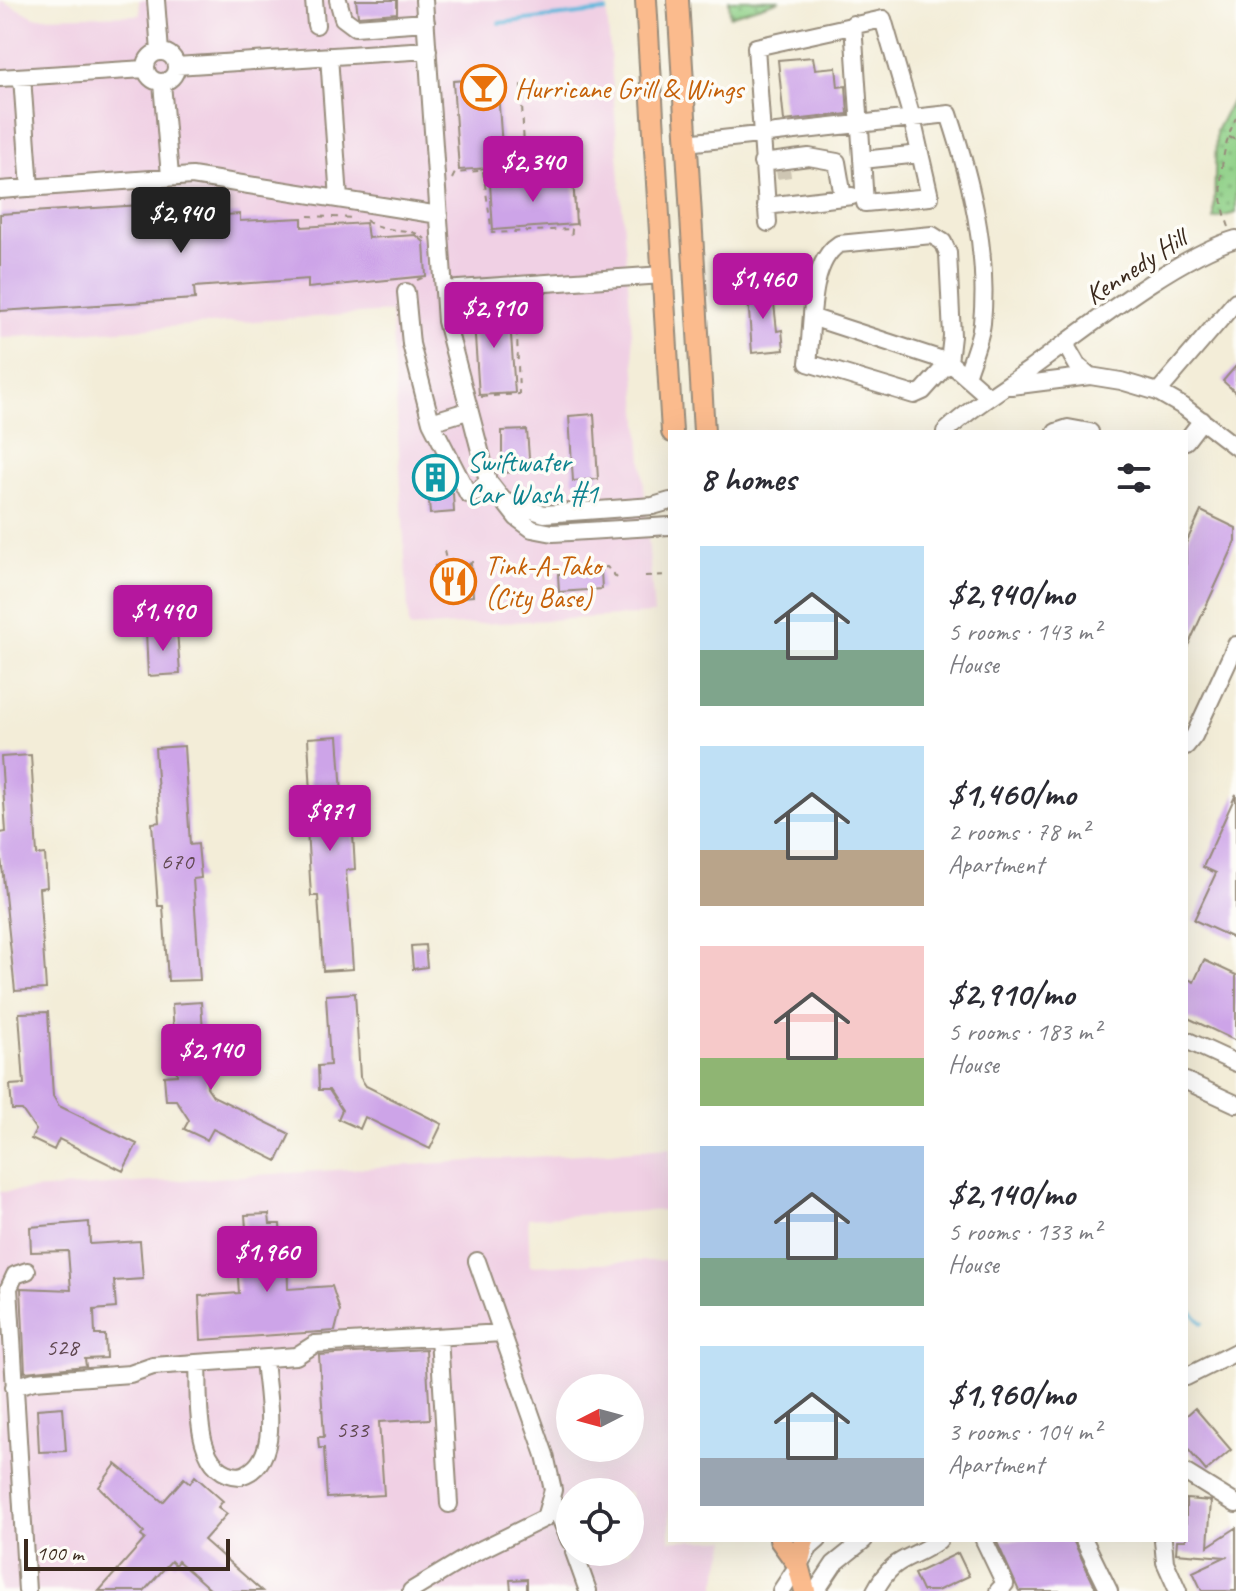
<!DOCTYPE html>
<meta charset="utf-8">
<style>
body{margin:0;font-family:Caveat,sans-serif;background:#f2f2f3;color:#2b2b33;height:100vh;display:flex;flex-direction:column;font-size:30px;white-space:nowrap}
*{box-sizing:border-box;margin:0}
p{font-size:26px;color:#7c7c81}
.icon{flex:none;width:44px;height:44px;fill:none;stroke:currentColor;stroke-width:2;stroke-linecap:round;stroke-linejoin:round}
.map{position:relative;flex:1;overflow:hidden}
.drawer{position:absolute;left:668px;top:430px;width:520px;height:1112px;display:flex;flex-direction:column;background:#fff;border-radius:0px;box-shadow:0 8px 32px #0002}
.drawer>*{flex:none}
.needle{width:52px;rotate:264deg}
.buttons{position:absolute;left:556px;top:1374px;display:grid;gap:16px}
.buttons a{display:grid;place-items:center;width:88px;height:88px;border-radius:50%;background:#fff;box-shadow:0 8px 32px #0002;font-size:40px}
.scale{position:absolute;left:24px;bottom:20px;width:206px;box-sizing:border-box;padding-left:8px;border:4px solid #3b2a1e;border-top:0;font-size:22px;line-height:28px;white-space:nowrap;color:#3b2a1e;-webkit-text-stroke:6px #fdfcf7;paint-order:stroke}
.price{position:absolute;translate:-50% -68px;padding:0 18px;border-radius:8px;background:#b5179e;color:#fff;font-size:26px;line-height:52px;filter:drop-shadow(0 2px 4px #0008)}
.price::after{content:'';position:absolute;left:50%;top:48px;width:24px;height:18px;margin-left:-12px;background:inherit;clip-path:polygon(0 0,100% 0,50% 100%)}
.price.current{background:#222;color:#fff}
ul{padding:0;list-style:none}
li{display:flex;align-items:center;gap:24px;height:200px;padding:0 32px}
li span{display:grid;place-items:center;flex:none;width:224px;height:160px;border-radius:0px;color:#555}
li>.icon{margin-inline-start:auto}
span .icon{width:96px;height:96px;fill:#fffc;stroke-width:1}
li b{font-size:34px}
h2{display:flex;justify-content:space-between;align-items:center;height:96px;padding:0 32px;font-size:34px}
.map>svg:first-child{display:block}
</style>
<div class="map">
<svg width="1236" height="1591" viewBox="0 0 1236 1591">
<defs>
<pattern id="park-dots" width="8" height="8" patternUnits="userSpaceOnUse" patternTransform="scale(2)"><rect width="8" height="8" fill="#8fd087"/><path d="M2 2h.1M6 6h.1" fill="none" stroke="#76a96e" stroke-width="1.8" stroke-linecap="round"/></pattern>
</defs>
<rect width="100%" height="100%" fill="#fdfcf7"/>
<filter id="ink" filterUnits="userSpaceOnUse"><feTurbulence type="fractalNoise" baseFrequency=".0125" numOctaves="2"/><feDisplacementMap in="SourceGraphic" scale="16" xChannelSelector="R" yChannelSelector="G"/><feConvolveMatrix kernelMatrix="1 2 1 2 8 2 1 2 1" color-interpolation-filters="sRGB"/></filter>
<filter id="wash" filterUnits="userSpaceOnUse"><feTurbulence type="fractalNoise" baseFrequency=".006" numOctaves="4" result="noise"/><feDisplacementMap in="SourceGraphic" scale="32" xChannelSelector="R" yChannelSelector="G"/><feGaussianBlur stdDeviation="1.8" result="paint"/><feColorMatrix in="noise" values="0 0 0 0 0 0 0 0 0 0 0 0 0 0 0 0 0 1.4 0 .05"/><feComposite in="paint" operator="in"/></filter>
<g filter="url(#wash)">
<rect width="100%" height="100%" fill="#f3edd8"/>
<path fill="#f0d0e4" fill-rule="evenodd" d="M0 0 35 17 140 15 139 0H606L654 614 409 628 391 312 0 338Z
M670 1148V1196L664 1210 528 1218 530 1266 670 1260V1540H727L714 1591H0V1192ZM570 1388H630V1448H570ZM570 1492H630V1552H570Z"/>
<path fill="url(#park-dots)" stroke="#657d52" stroke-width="2" d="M729 0H780L730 16Z
M1236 92V213L1214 219 1216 131Z"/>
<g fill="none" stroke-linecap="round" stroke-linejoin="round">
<path stroke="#5eb8dc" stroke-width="4" d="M499 23 606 11
M1186 1306 1202 1323"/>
</g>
<g id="blocks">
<path fill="#cda4e8" d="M356 0H397V13L358 16Z
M813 57 815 69 836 67 838 87 846 86 848 114 784 121 778 60Z
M497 78 503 161 489 176V168L459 170 453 81Z
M573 178 576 224 493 230 490 184Z
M189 202 190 217 240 214V221L302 218V227L366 223 368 238 416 235 424 242 426 276 308 288V279L194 287 195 299 0 311V214Z
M759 280 761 295 773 294 777 331 782 330 784 350 752 353 747 282Z
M509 306 515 393 479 395 473 308Z
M1236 366V393L1223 381Z
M594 414 598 479 573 481 569 416Z
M527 430 530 471 502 473V431Z
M438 459 444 471 445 494 453 493 454 512 430 514 426 460Z
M1201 511 1236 528V541L1186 650V543Z
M471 564 473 596 437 599 435 566Z
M601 571 602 589 559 592 558 574Z
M177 629 180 674 148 676 146 631Z
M338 736 345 835 353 834 355 869 346 870 353 969 323 971 318 896H311L306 812H312L308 738Z
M184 746 190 845 198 844 201 878 193 879 200 980 168 981 163 906H158L152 823 160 822 155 748Z
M31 755 37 855 45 854 47 887 39 888 46 989 15 991 0 847V833L6 832 1 757Z
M1236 794V932L1233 938 1194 920 1216 873 1203 867Z
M425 945 427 967 413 969 411 946Z
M1204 960 1236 975V1041L1186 1017V978L1194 982Z
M355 993 360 1077 366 1086 442 1124 430 1149 365 1117 360 1129 338 1119 342 1110 329 1090H319L318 1066 330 1065 326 995Z
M201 1002 207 1087 213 1096 290 1134 277 1161 213 1129 207 1140 184 1129 189 1120 176 1100H166L164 1076 177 1075 172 1004Z
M48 1012 53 1096 59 1106 137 1144 123 1171 59 1139 54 1150 31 1139 36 1130 22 1110H12L10 1085 24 1084 19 1013Z
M269 1214 270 1224H280L281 1241 287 1245 288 1289 332 1286 340 1311 335 1331 201 1340 199 1296 239 1293 237 1263H241L240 1243 247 1242 245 1215Z
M89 1222 90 1244 140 1241 143 1279 114 1281 116 1308 94 1310 95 1335H105L106 1358 85 1359 86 1366 25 1372 21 1288 71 1290 68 1251 31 1252 30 1227Z
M426 1349 430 1419 379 1422 384 1495 327 1498 324 1448H319L318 1437H324L319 1355Z
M63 1407 66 1451 39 1452 37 1409Z
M1195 1408 1231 1450 1206 1471 1186 1447V1416Z
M116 1464 163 1502 184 1478 190 1483 195 1476 223 1501 218 1507 227 1514 204 1540 262 1591H212L178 1561 175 1565 171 1561 144 1591H99L145 1539 141 1536 144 1532 99 1487Z
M1186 1499 1211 1501 1208 1546 1236 1528V1591H1202L1193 1572 1225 1557 1176 1553 1177 1540H1186Z
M996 1540H1073L1097 1591H1019Z
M958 1553 969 1576 937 1591H922L914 1574Z
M527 1579V1591H511L510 1580Z"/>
</g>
</g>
<g filter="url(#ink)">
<use href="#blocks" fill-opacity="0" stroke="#978c7b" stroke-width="2"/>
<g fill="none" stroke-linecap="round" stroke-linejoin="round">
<path stroke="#cec6b3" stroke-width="16" stroke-dasharray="16 8" stroke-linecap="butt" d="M776 171 790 169"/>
<defs>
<path id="minor" d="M156 0 160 52
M314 0 316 25
M338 0 343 18 355 27 426 22
M424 0 446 321 488 481 517 518 532 529 553 533 670 526
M146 67a15 15 0 1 1 30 0a15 15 0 1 1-30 0Z
M329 56 339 199
M176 66 428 50
M22 77 30 188
M0 78 145 69
M162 83 170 176
M686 143 949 114C971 180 989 253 982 323 980 341 971 360 966 377
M862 160 920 154
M762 163 809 157 837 162 843 197
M0 190 192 176 439 215
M766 206 852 196
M768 223 756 47 883 19 912 118 930 197 865 203 853 24
M444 290 663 275
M406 292 411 344 431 422 467 411
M814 318 949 362 923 391 914 395 808 363C813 328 808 263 839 244L932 235 943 242 948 253 952 336 949 362 989 397
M1065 344 1077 365 1090 376
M1011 386 1090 376 1121 381 1158 392 1184 407 1236 447
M1158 392 1236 301
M431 422 468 494 476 493 488 481
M945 432C971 408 1000 390 1029 370 1083 331 1175 257 1236 239
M1056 432 1068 428 1090 432
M1186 441 1202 420
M507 502 544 514 653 506 670 501
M1186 746 1194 736 1236 645
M1186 1040 1236 1063
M1186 1081 1236 1104
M439 1337 449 1504
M198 1363C200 1397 191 1474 240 1476 284 1464 266 1394 264 1359
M1186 1377 1236 1352
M14 1387 34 1381 130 1374 153 1366 296 1356 315 1344 502 1333
M1186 1473 1236 1504
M552 1499 570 1541
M984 1540 1005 1584 998 1591
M1084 1540 1109 1591
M1163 1540 1165 1562 1178 1591
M574 1552 588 1591
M27 1591 9 1288 15 1275 27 1271
M411 1591 472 1554 545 1518 553 1490 545 1455 477 1261
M781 1591 810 1547 818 1540
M816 1591 834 1564 864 1540
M875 1591C894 1554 911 1561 939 1540"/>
<path id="major" d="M646 0 672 432
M678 0 704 432
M780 1540 798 1565 805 1591
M798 1565 804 1540"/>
</defs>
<use href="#minor" stroke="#978c7b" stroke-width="20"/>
<use href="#major" stroke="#978c7b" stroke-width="24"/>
<path stroke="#978c7b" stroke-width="2" stroke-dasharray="6 6" stroke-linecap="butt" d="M521 84 525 168 532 174 572 173 577 226 572 229 571 240
M1229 137 1236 140
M483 171 492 233 571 229
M452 179 455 173 492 170
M308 216 356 218
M366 220C383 236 409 224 425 239
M1229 227C1216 193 1220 150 1236 118
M417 280 427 276
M481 397 519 394 516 304
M444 551 447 564 473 562
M556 571 607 567 617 578
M645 576 667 575"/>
<use href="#minor" stroke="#fff" stroke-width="16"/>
<use href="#major" stroke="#fbbb8d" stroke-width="20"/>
</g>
</g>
<defs>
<symbol id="bar-ring" viewBox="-11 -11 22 22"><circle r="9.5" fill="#fdfcf7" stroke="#e8710a" stroke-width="1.5"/><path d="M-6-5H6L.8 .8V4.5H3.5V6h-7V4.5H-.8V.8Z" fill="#e8710a"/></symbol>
<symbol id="building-ring" viewBox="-11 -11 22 22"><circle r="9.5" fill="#fdfcf7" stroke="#0f9aa8" stroke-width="1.5"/><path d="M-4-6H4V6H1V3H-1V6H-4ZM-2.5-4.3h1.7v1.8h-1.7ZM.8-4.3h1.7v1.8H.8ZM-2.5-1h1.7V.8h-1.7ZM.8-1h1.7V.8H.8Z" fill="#0f9aa8"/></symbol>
<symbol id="restaurant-ring" viewBox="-11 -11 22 22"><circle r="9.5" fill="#fdfcf7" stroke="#e8710a" stroke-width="1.5"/><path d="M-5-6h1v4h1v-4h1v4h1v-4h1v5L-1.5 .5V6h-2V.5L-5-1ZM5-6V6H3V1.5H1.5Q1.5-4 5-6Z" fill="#e8710a"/></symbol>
</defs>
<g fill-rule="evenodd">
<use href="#bar-ring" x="458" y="62" width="51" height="51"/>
<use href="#building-ring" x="410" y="452" width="51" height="51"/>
<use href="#restaurant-ring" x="428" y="556" width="51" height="51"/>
</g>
<g text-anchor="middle" stroke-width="7" stroke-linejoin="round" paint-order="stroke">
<g font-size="24" fill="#604850">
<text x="177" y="869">670</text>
<text x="62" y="1355">528</text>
<text x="352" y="1437">533</text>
</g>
<g font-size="28" fill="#c56008" stroke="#fdfcf7" text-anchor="start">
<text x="515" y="98">Hurricane Grill &amp; Wings</text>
<text x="485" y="575">Tink-A-Tako<tspan x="485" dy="32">(City Base)</tspan></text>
</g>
<g font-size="28" fill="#3b2a1e" stroke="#fdfcf7">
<text transform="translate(1135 266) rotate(-33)" y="10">Kennedy Hill</text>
</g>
<g font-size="28" fill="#0d838f" stroke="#fdfcf7" text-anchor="start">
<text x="467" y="471">Swiftwater<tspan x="467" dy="32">Car Wash #1</tspan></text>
</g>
</g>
</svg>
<div class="buttons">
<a><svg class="needle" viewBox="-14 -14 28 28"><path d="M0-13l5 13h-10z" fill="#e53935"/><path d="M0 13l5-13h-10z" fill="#7c7c81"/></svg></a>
<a><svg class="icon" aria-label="locate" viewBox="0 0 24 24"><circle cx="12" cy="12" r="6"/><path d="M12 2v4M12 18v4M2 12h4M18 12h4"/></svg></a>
</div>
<div class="scale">100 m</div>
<b class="price" style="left:533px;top:204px">$2,340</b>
<b class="price current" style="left:181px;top:255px">$2,940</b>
<b class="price" style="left:763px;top:321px">$1,460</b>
<b class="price" style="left:494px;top:350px">$2,910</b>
<b class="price" style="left:163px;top:653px">$1,490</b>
<b class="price" style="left:330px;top:853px">$971</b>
<b class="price" style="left:211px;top:1092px">$2,140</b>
<b class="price" style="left:267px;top:1294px">$1,960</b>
<section class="drawer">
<h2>8 homes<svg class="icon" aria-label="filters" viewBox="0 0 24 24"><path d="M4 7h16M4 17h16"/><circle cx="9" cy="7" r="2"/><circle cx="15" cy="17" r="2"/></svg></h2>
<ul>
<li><span style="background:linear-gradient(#bfe0f5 65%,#7fa58c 0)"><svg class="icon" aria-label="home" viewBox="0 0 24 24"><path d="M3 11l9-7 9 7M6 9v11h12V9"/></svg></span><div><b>$2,940/mo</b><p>5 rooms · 143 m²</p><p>House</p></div></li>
<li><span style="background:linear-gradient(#bfe0f5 65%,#b9a48a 0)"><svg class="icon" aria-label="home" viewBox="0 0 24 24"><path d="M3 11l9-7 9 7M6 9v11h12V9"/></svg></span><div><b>$1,460/mo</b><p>2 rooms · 78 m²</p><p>Apartment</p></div></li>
<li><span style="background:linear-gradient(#f6c9c9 70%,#8fb573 0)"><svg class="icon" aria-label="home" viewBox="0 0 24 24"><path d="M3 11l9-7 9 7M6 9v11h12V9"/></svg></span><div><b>$2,910/mo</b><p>5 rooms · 183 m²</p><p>House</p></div></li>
<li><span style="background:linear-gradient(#a9c7e8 70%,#7fa58c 0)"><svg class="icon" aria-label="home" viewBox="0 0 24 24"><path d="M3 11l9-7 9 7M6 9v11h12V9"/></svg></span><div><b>$2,140/mo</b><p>5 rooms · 133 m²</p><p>House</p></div></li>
<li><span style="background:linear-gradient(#bfe0f5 70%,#9aa5b1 0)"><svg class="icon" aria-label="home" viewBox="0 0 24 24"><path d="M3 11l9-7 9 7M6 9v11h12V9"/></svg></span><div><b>$1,960/mo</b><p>3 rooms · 104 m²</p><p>Apartment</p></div></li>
</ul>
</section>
</div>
